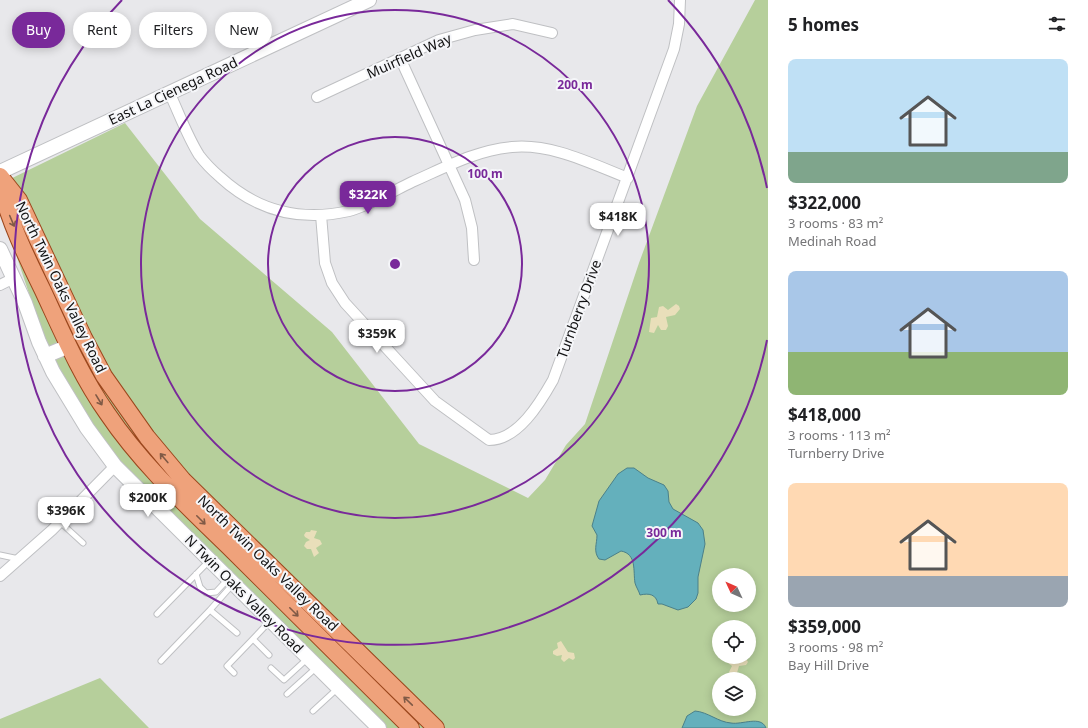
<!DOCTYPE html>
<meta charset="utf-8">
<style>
body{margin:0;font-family:"Noto Sans",sans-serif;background:#f2f2f2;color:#202124;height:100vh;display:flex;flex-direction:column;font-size:15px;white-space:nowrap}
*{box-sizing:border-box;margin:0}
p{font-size:13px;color:#757577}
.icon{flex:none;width:22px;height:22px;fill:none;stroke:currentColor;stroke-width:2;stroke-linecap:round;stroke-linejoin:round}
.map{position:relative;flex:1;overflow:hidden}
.side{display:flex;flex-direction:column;background:#fff;width:320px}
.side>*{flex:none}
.guide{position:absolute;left:12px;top:12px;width:380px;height:36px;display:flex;gap:8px}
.needle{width:26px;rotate:314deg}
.fabs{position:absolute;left:712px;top:568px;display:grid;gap:8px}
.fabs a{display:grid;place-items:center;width:44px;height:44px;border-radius:50%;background:#fff;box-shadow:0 2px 10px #0003;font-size:20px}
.price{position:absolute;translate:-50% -34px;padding:0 9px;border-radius:8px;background:#fff;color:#222;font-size:13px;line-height:26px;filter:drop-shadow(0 1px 2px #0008)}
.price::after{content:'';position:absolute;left:50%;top:24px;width:12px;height:9px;margin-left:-6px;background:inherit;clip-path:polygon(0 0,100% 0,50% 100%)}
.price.active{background:#79299a;color:#fff}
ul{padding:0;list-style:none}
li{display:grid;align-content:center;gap:8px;height:212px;padding:0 20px}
li span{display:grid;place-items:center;height:124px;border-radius:8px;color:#555}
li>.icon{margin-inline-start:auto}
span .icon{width:72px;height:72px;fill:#fffc;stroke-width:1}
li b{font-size:17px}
h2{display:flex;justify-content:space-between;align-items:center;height:48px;padding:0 20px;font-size:17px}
.pill{padding:0 14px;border-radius:18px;background:#fff;box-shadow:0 2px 10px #0003;font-size:14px;line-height:36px}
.pill.active{background:#79299a;color:#fff}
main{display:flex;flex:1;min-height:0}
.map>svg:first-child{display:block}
</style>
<main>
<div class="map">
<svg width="768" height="728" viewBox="0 0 768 728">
<rect width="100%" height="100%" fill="#e8e8eb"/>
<path fill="#b6cf9b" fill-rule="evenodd" d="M755 0H768V728H374L118 478 52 363 0 206V184L125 123 200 219 332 332 419 444 528 498 545 480 566 445 585 424 639 263 697 106ZM719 575H749V605H719ZM719 627H749V657H719ZM719 679H749V709H719Z
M100 678 149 728H0V719Z"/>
<path fill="#e9dfba" d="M676 304 679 306 680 309 675 315 666 317 668 326 666 330H661L658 325 654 333 649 332 651 318 657 317 659 307 663 306 668 310Z
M311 530 317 531 314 538 320 540 322 544 316 548 319 553 314 557 311 549H307L304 546 306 542 310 540 305 537 304 535 306 532H310Z
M561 641 568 652 574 653 575 658 573 660 569 658 564 662 561 659 562 655 557 656 553 654V651L558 648 557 643Z
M730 657H745L748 662 746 665 739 666 737 673 732 675 729 672 732 666 727 662Z"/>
<path fill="#64b0bc" stroke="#4b8089" d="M627 468H634L648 478 664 485 668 491 669 502 673 509 698 523 703 530 705 544 698 577V593L696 599 688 607 678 610 662 604H658C656 594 649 593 640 595 639 591 636 587 635 583 633 571 637 554 621 551L605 560 599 559C593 551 597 544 597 535L592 526 599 501 618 474Z
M695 711C708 712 718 722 731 723 742 725 761 715 766 728H682L687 716Z"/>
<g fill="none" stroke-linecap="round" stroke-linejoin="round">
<defs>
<path id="lane" d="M60 522 83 543
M0 555 19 559
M196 574 200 587 206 593 216 592 228 579
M233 584 210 610 237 633
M157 614 209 561
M269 655 253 639 270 621
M161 661 210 610
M271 668 284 680 308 658
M234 673 227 666 253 639
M287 694 317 667
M313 711 338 688"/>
<path id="street" d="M400 58 465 200 472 228 474 260
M169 92C179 113 187 136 199 155 205 163 213 171 220 177 257 211 300 222 349 211 366 207 395 190 412 182 444 168 476 150 512 147 551 143 592 164 628 178
M317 97 439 40 475 30 513 24 552 33
M321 215 325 263 332 283 345 303 435 401 489 440C518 440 540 403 553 380L674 49 679 24 680 0
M0 285 14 278
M0 576 52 530 115 466"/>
<path id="secondary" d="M0 172 369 0
M0 249 25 303 39 342 53 372 87 428 115 466 379 728
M45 356 69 346"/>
<path id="primary" d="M0 176 19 200 84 338 104 376 147 437 183 480 436 728
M0 184C9 222 27 258 44 293 63 334 81 376 107 413 142 465 189 508 233 551 292 610 351 669 411 728"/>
</defs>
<use href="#lane" stroke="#bfc0c3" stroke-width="7"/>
<use href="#street" stroke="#bfc0c3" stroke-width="12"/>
<use href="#secondary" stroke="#bfc0c3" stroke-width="16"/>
<use href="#primary" stroke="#9b471d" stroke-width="18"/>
<use href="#lane" stroke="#fff" stroke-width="5"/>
<use href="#street" stroke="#fff" stroke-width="10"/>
<use href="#secondary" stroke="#fff" stroke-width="14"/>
<use href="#primary" stroke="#efa27b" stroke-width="16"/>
</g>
<defs><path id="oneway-shaft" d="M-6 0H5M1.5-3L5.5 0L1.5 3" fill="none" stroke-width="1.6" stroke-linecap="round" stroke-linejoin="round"/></defs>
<g stroke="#805a46">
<use href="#oneway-shaft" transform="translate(12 221) rotate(67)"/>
<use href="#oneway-shaft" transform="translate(99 400) rotate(59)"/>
<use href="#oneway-shaft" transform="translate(164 458) rotate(-130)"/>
<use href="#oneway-shaft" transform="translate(201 520) rotate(45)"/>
<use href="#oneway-shaft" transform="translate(294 612) rotate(45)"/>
<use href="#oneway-shaft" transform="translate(408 701) rotate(-136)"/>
</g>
<g fill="none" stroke="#79299a" stroke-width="2">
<circle cx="395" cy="264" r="127"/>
<circle cx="395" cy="264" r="254"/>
<path d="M767 340A380 380 0 1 1 122 0M668 0A380 380 0 0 1 767 188"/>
</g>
<g text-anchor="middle" stroke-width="4" stroke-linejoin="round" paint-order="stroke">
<g font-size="14" fill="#111112" stroke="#f5f6f9">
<text transform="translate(409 56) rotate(-24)" y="5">Muirfield Way</text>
<text transform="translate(173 91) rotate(-25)" y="5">East La Cienega Road</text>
<text transform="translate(61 287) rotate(64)" y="5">North Twin Oaks Valley Road</text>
<text transform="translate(579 309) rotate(-70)" y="5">Turnberry Drive</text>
<text transform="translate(268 563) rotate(44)" y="5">North Twin Oaks Valley Road</text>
<text transform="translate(244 594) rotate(45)" y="5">N Twin Oaks Valley Road</text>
</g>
</g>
<circle cx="395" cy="264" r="6" fill="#79299a" stroke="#f5f6f9" stroke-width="2"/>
<g font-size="12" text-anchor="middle" font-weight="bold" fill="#79299a" stroke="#f5f6f9" stroke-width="4" stroke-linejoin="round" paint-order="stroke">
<text x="575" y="89">200 m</text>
<text x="485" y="178">100 m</text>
<text x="664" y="537">300 m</text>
</g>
</svg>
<div class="fabs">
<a><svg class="needle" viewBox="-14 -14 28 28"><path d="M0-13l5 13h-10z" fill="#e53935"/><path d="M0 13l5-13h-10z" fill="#757577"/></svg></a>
<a><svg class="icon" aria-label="locate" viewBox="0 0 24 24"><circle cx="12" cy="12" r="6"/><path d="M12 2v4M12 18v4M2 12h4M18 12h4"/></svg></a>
<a><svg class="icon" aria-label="layers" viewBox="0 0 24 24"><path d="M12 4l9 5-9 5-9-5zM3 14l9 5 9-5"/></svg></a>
</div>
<b class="price active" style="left:368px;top:215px">$322K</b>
<b class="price" style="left:618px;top:237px">$418K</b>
<b class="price" style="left:377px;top:354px">$359K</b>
<b class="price" style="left:148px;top:518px">$200K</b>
<b class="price" style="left:66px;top:531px">$396K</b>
<div class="guide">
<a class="pill active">Buy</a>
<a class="pill">Rent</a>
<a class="pill">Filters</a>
<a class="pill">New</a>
</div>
</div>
<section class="side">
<h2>5 homes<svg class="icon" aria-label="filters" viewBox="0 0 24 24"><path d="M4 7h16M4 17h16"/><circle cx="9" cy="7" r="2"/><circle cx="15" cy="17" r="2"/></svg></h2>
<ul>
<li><span style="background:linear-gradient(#bfe0f5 75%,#7fa58c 0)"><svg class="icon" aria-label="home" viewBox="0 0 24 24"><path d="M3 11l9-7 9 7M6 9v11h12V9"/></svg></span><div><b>$322,000</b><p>3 rooms · 83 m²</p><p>Medinah Road</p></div></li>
<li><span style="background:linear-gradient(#a9c7e8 65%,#8fb573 0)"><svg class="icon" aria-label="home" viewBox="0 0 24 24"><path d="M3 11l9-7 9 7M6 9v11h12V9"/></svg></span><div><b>$418,000</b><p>3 rooms · 113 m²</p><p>Turnberry Drive</p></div></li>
<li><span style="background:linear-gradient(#ffd9b3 75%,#9aa5b1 0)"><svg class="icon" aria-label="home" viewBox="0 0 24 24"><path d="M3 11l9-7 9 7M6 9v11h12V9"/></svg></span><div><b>$359,000</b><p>3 rooms · 98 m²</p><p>Bay Hill Drive</p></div></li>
</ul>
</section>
</main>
